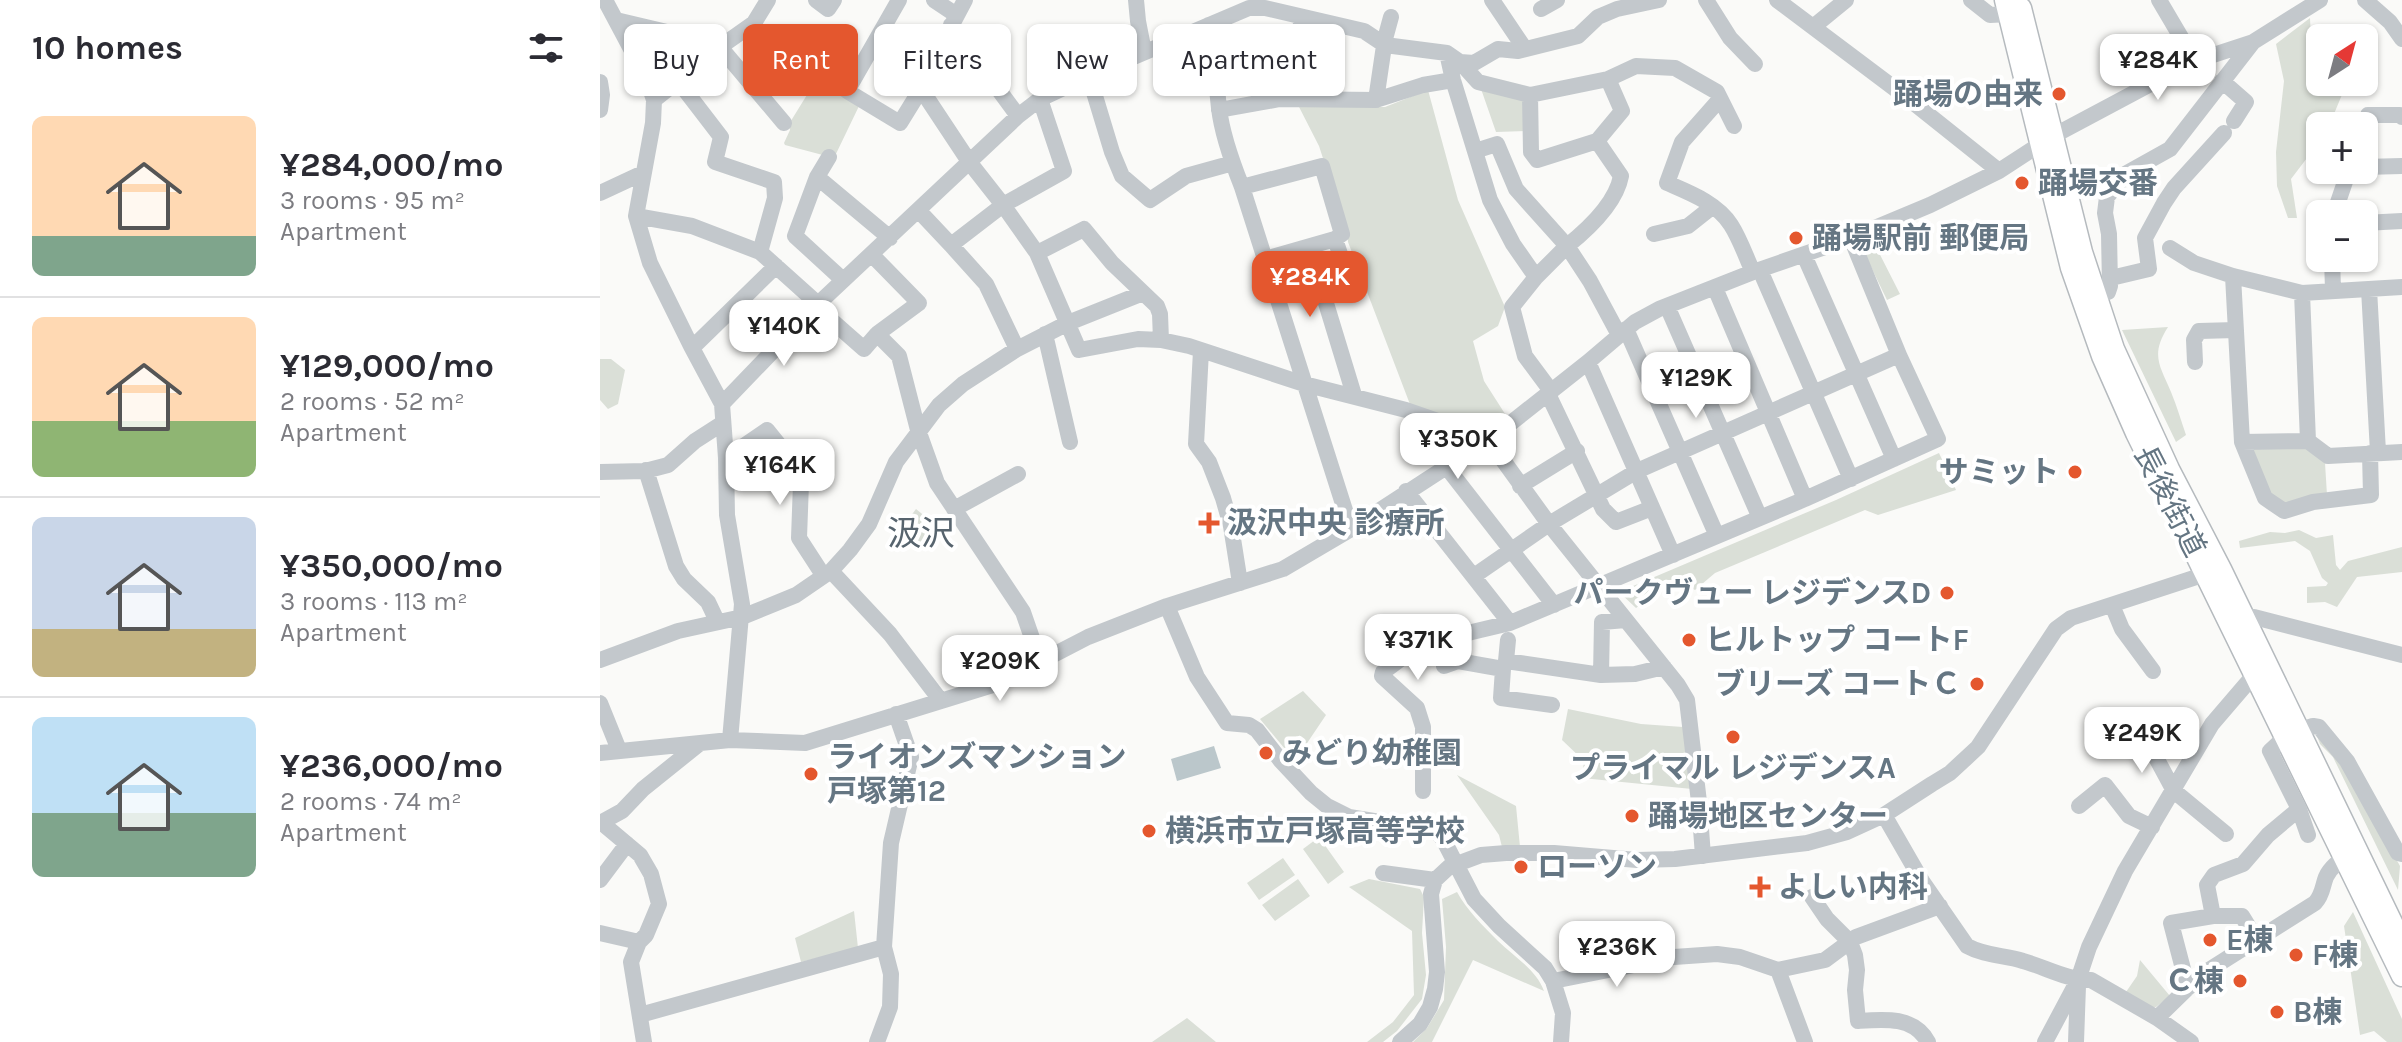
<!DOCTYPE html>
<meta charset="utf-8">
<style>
body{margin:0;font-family:Karla,"Noto Sans JP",sans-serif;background:#f2f2f3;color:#2b2b33;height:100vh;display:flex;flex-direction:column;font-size:30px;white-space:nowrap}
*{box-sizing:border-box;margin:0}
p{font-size:26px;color:#7c7c81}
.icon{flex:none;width:44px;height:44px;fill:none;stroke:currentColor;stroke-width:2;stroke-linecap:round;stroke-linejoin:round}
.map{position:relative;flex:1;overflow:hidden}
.panel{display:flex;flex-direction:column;background:#fff;width:600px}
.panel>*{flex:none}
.guide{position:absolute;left:24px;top:24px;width:760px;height:72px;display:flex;gap:16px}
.needle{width:52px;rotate:36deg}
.fabs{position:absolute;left:1706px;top:24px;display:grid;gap:16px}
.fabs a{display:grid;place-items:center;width:72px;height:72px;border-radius:12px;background:#fff;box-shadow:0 2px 6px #0004;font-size:40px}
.price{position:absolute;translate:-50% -68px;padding:0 18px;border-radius:16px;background:#fff;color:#222;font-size:26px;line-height:52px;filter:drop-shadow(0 2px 4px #0008)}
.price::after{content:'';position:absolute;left:50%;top:48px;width:24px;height:18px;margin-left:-12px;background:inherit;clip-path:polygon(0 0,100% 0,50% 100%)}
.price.current{background:#e4572e;color:#fff}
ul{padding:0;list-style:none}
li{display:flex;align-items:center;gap:24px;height:200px;padding:0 32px}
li+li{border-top:2px solid #e1e1e2}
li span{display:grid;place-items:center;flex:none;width:224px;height:160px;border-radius:12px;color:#555}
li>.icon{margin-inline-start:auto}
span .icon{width:96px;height:96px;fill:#fffc;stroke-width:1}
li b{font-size:34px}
h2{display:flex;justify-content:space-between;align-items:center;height:96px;padding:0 32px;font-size:34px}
.chip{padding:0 28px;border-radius:12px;background:#fff;box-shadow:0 2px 6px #0004;font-size:28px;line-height:72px}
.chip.current{background:#e4572e;color:#fff}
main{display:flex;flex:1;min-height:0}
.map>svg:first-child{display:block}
</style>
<main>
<section class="panel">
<h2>10 homes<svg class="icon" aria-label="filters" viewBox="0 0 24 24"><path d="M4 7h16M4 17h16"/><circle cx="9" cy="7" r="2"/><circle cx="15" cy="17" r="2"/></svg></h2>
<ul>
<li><span style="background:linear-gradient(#ffd9b3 75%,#7fa58c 0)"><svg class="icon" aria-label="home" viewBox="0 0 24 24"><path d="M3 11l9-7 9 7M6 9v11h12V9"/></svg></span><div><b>¥284,000/mo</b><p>3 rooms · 95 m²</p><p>Apartment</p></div></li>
<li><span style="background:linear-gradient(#ffd9b3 65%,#8fb573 0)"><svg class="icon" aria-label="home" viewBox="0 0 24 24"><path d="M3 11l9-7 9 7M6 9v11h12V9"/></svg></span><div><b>¥129,000/mo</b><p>2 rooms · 52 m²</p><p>Apartment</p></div></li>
<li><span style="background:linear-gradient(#c9d6e8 70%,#c2b280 0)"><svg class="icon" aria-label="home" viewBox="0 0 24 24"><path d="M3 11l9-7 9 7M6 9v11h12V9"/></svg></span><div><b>¥350,000/mo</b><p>3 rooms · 113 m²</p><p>Apartment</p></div></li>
<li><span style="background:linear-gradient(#bfe0f5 60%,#7fa58c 0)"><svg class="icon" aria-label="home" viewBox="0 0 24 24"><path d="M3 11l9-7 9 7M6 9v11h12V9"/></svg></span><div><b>¥236,000/mo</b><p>2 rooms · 74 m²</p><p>Apartment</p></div></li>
</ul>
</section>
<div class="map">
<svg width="1802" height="1042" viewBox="0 0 1802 1042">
<rect width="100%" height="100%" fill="#fafaf8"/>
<path fill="#dadfd7" d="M1710 18 1713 81 1744 82 1746 85 1729 126H1720V148L1714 161 1707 158 1691 179 1697 218H1688L1677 186 1676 152 1684 81 1676 44Z
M218 77 260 104 234 158 185 145 184 143 190 130 189 124Z
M880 86 926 98V131L896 132Z
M828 90 858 200 905 307 898 326 873 341 884 381 907 417 887 433 811 407 748 242 747 232 719 146 697 103 733 107H785Z
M1271 237 1300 294 1287 300 1259 242Z
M1568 327C1550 355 1560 366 1571 392 1577 406 1581 421 1586 435L1576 442 1522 330Z
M0 359H11L25 370 18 404 8 409 0 400Z
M1705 447 1725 463 1727 495 1684 505 1669 493 1652 452 1654 449Z
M1339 453 1356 490 1278 515 1265 510 1115 573 1095 590 1074 580 1036 608 1019 592 1236 500Z
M316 509 332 522 329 527 337 535 320 551 298 533Z
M1699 530 1716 538 1733 535 1736 565 1740 570 1748 561 1802 547V572L1757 577 1737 607 1725 602 1707 603V587L1726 586 1728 583 1722 578 1710 551 1695 541 1640 548 1639 541 1670 532 1685 533Z
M703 691 726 715 695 761 660 719Z
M968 709 1041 724 1083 727 1092 789 982 778 984 761 962 740Z
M1717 736 1743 763 1800 866 1798 890 1733 757 1720 744Z
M857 775 916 806 920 847H902L899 835Z
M719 837 744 872 728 884 703 849Z
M683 858 695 875 659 900 647 883Z
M698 879 710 896 675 921 662 905Z
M769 879 820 889 824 897 822 933 826 975 822 999 797 1031 783 1042H767L793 1022 814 995 812 931 749 887Z
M857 892C867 910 883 926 898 941 914 957 936 969 944 991L873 960 832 1042H813L827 1028 844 1000 846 947 842 899Z
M254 911 258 948 201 962 195 938Z
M1753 912 1802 1019V1042H1787L1774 1031 1760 1035 1744 926Z
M1540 960 1570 996 1556 1007 1551 1008 1526 992 1537 976Z
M587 1018 616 1042H552Z"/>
<path fill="#bbc7cb" d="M614 746 621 768 577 781 571 759Z"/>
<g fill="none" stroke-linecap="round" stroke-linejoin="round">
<defs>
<path id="major" d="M1405 0 1471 268 1502 356 1536 433 1802 976
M1421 8 1482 252 1514 349 1569 469 1621 569 1802 943"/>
</defs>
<use href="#major" stroke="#b5babe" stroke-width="23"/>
<path stroke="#c3c8cc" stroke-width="16" d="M5 0 47 79 54 100 53 123 36 216 50 263 91 346 122 404 126 458 127 515 142 604 130 740
M216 0 228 9 234 0
M299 0 247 91 300 123 321 89
M334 0 355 14
M365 0 329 68 321 89 370 163 403 205 437 253 479 350 538 339 561 340 589 346 704 384 806 410 887 438 949 524 1078 685 1087 700 1099 802 1103 856
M536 0 538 21 544 52
M892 0 925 49
M1106 0 1130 38 1155 64
M1177 0 1310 100 1399 171
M1371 0 1390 15 1409 14
M1559 0 1595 61
M1765 0 1790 22 1802 39
M941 9 957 0
M16 20 88 37 109 50
M351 25 418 116
M609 25C614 53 616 80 619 108 622 135 632 162 642 187L751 529
M1213 27 1246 0
M120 47 184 123
M847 53 853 80 890 200 913 244 936 277 967 246 990 281 1019 335
M860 62 874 63 898 49 918 51 978 36 998 17 1017 9 1059 0
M489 76 512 152 522 176 550 200 586 176 633 163
M1008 79 1036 66 1075 68 1117 92 1134 126
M78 81 121 137 115 162 174 182 175 198 160 252
M1622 81 1646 102 1634 121
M0 82 2 95 0 110
M930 95 1008 79 1022 111 997 141
M680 99 703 17
M1120 99 1082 142 1067 183C1090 193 1117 203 1131 225 1140 239 1146 257 1153 272
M54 100 78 81 109 50 120 47 154 23 168 0
M776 100 785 39 791 17
M619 110 680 99 776 100 823 85 853 80
M1764 128 1768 115H1800L1802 117
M229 157 217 177 195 236 243 280
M1764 167 1802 166
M217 177 290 238
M642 187 722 166 742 234 735 239 665 259
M0 193 43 173
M319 211 351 245
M1734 214 1749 170
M36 216 92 226 160 252 218 304 222 312 264 349 277 334 299 356 318 430 337 483 423 612 440 661
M1764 223 1802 221
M1054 234 1088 226 1112 207
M735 239 744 266 718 277 754 395
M1570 248 1594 263 1633 276 1702 293 1802 287
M437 253 484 229 512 263 557 306 560 314 561 340
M272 255 319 303 277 334
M1204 255 1294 459
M1732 258 1733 290
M1160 270 1251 479
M1633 276 1642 442 1708 441
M936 277 912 307 925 356 951 391
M1511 278 1549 269 1545 238 1564 203 1574 188 1624 133
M1115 288 1205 499
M1769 289 1778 452
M1702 293 1708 441 1728 456 1802 452
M1496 296 1508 292 1510 286 1509 234 1505 213 1507 197 1527 173 1570 149 1653 42
M1067 306 1160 518
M1026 329 1117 536
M445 334 470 442
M92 348 176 266
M417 349 386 284 351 245 403 205 464 171 440 99
M601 351 596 444 609 462 623 498 631 526 640 583
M988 362 1073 555
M1595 362 1594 340 1599 331 1636 330
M948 394 1003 509 1016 522 1052 508
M122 404 218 304 418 116 440 99 489 76 649 8H665L764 31 785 45 847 53 860 62 878 82 930 95 931 152 937 160 997 141 1021 176C1016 203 987 230 967 246L916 189 897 144 875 151
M1642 442 1665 498 1684 511 1713 502 1771 495 1770 453
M126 458 167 430 188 456 198 473 201 483 199 538 223 575
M845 465 954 605
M46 470 76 566 84 579 108 602 117 621
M0 472 45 471 68 465 95 441 123 423
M920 486 977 451
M806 491 910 623
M354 509 418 474
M231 571 290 634 341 701
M874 576 949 524 1037 471 1299 355
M1512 605 1522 629 1553 671
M567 606 597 677 627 723 649 725 657 730 681 761 711 793 727 806 749 817 836 831 843 839 874 899 899 926 945 968 953 981 963 1013 961 1042
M1645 621 1654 617 1802 655
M908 640 906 661 1001 675 1035 674 1064 667
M0 660 78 631 142 617 196 595 231 571 250 550 269 524 296 462 339 405 363 384 417 349 468 323 543 293
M844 666 858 661 903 669 901 698 952 705
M1001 675 1002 622 1026 620
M0 703 19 750
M1700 730 1713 726 1719 727 1747 761 1798 853 1802 854
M1546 739 1574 791 1626 834
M0 753 130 740 205 743 399 683 488 637 567 606 683 569 751 529 897 434 988 362 1035 322 1059 309 1153 272 1251 238 1330 205 1399 171 1453 136 1560 79 1595 61 1653 42 1720 0
M823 791V727L817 708 782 676 783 672 810 652 872 632 910 623 1205 499 1338 439 1299 355 1251 238
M1479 806 1505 785 1529 816 1552 827
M1699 809 1708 835
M1284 815 1322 881 1367 946C1385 956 1404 955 1423 961 1445 967 1467 980 1491 980L1557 1018 1591 1042
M0 823 22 811 43 789 99 744
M2 823 40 855 51 874 59 904 46 935 39 942
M783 873 835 880
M0 880 27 844
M1212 897 1227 919 1250 942 1255 955 1257 970 1255 990 1258 1021C1284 1019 1314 1016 1328 1042
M1613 916 1607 885 1614 875 1643 864 1668 835 1699 809 1670 751 1685 737
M0 933 39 942 31 962 44 1042
M1178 970 1205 1042
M953 981 1074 957 1117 954 1140 957 1178 970 1225 960 1256 937 1340 906
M1588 988 1571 923 1613 916H1642L1656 939
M40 1015 284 947
M1557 1018 1601 975 1715 903C1723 894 1722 887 1726 877 1731 866 1743 858 1753 853
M277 1042 290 1007 291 974 284 947 291 843 311 757 296 714
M800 1042 820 1024 830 1007 835 989 837 972 831 894 835 880 849 867 881 855 906 853H954L1037 860 1075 859 1207 843 1247 832 1284 815 1332 784 1350 773 1378 747 1456 629 1471 618 1615 571
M1445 1042 1478 980 1489 947 1525 871 1612 724 1654 675 1663 670
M1476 1042 1478 986"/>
<use href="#major" stroke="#fff" stroke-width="20"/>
</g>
<g fill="#e4572e" stroke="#fff" stroke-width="3">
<circle cx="1459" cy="94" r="8"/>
<circle cx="1422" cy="183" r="8"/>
<circle cx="1196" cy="238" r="8"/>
<circle cx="1475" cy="472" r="8"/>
<path d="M605 511h8v8h8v8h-8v8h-8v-8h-8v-8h8z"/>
<circle cx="1347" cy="593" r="8"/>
<circle cx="1089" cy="640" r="8"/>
<circle cx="1377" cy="684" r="8"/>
<circle cx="1133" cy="737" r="8"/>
<circle cx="666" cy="753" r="8"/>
<circle cx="211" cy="774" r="8"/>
<circle cx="1032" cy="816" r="8"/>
<circle cx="549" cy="831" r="8"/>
<circle cx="921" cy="867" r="8"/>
<path d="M1156 875h8v8h8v8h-8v8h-8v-8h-8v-8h8z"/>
<circle cx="1610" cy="940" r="8"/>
<circle cx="1696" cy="955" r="8"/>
<circle cx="1640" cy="981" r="8"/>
<circle cx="1677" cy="1012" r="8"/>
</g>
<g text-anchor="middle" stroke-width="8" stroke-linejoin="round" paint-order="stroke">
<g font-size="30" font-weight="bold" fill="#657683" stroke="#fff" text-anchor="start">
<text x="1443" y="104" text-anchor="end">踊場の由来</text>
<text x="1438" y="193">踊場交番</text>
<text x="1212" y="248">踊場駅前 郵便局</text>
<text x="1459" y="482" text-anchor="end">サミット</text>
<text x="627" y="533">汲沢中央 診療所</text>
<text x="1331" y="603" text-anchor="end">パークヴュー レジデンスD</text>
<text x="1105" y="650">ヒルトップ コートF</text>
<text x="1361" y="694" text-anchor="end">ブリーズ コートＣ</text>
<text x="682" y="763">みどり幼稚園</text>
<text x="227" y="767">ライオンズマンション<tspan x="227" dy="34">戸塚第12</tspan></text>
<text x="1133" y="778" text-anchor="middle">プライマル レジデンスA</text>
<text x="1048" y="826">踊場地区センター</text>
<text x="565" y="841">横浜市立戸塚高等学校</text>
<text x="937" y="877">ローソン</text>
<text x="1178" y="897">よしい内科</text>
<text x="1626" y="950">E棟</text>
<text x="1712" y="965">F棟</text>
<text x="1624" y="991" text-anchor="end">Ｃ棟</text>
<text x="1693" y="1022">B棟</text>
</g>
<g font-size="30" fill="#657683" stroke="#fff">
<text transform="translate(1570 501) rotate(63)" y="10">長後街道</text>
</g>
<g font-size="34" fill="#57646e" stroke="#fff">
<text x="321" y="545">汲沢</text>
</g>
</g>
</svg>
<div class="fabs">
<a><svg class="needle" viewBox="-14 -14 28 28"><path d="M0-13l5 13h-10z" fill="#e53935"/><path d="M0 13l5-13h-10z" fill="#7c7c81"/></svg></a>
<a>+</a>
<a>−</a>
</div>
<b class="price" style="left:1558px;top:102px">¥284K</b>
<b class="price current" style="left:710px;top:319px">¥284K</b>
<b class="price" style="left:184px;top:368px">¥140K</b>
<b class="price" style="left:1096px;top:420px">¥129K</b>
<b class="price" style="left:858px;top:481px">¥350K</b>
<b class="price" style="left:180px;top:507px">¥164K</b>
<b class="price" style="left:818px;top:682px">¥371K</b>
<b class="price" style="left:400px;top:703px">¥209K</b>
<b class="price" style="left:1542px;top:775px">¥249K</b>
<b class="price" style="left:1017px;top:989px">¥236K</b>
<div class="guide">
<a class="chip">Buy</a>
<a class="chip current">Rent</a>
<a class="chip">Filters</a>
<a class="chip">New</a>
<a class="chip">Apartment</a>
</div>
</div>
</main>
